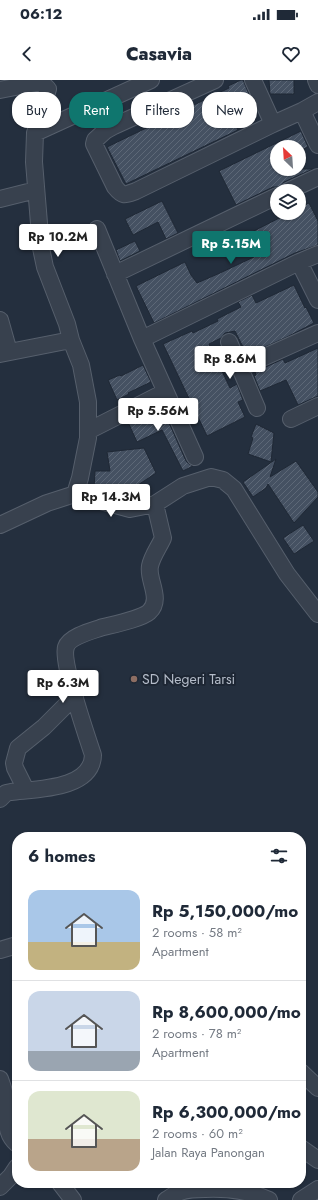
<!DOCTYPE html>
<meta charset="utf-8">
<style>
body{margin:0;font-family:Jost,sans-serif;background:#f6f6f7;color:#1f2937;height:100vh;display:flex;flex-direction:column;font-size:15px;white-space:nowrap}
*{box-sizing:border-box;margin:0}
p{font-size:13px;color:#747a83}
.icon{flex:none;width:22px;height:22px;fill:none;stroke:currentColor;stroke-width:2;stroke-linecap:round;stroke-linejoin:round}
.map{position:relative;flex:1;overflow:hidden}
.drawer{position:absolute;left:12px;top:752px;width:294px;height:356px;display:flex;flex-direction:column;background:#fff;border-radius:16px;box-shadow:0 1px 3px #0004}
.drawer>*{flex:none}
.top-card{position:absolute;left:12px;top:12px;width:294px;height:36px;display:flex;gap:8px}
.needle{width:26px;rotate:335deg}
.controls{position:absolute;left:270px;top:60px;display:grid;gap:8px}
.controls a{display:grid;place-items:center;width:36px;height:36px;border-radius:50%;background:#fff;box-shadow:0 1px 3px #0004;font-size:20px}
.price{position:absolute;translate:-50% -34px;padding:0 9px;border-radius:4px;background:#fff;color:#222;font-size:13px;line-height:26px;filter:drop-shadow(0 1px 2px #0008)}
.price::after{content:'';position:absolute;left:50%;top:24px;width:12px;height:9px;margin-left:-6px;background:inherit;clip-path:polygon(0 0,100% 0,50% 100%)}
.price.active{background:#0f766e;color:#fff}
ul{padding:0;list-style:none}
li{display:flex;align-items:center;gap:12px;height:100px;padding:0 16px}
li+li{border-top:1px solid #e0e1e3}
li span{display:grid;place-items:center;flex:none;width:112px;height:80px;border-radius:12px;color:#555}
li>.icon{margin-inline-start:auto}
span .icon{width:48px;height:48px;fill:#fffc;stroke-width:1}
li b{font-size:17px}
h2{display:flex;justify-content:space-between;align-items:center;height:48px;padding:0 16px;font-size:17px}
.tag{padding:0 14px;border-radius:16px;background:#fff;box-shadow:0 1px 3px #0004;font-size:14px;line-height:36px}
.tag.active{background:#0f766e;color:#fff}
.status{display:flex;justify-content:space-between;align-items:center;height:28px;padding:0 20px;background:#fff;direction:ltr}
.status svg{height:11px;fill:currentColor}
header{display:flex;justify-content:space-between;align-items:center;height:52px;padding:0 16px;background:#fff;font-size:18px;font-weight:800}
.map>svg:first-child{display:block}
</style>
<div class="status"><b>06:12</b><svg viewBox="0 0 49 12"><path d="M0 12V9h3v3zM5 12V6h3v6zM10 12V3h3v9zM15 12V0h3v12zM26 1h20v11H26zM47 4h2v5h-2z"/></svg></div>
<header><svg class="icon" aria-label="back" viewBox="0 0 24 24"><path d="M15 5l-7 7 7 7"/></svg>Casavia<svg class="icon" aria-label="heart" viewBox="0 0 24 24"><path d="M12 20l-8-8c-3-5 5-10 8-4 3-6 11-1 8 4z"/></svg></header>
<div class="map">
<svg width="318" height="1120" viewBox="0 0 318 1120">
<defs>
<pattern id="building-hatch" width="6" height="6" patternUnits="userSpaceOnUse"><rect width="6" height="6" fill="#455162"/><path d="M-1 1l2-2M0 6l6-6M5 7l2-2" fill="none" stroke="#5d6877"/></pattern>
</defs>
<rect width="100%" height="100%" fill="#242f3e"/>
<path fill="url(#building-hatch)" stroke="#1f2835" d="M241 0H243L252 21 229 32 238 50 126 104 107 67 229 8 228 6Z
M269 0H294V14H270Z
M301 51 308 67 299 71V67H276L277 70V89H313L284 102 280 107H273L236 125 219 91Z
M162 121 178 153 166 159 158 142 133 155 125 139Z
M309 123 318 141V165L295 173 154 243 136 206 185 182 191 195 197 203 220 193 258 175 248 154 289 133H299V128Z
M135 161 140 171 120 181 116 170Z
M294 205 305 228 306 227 314 243 287 257 247 275 235 251 225 253 221 258 209 264 230 308 237 304 243 320 238 322 245 337 207 356 163 264 192 251 193 253 218 241 217 239 241 227 238 222 252 215 256 223Z
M318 268V316L298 325 286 300 260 311 254 296 256 295 255 292 283 279 285 283Z
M143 285 151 302 128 313 129 314 117 320 108 300 120 295 121 296Z
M162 327 186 381 189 384 193 386 183 391 162 350 137 362 128 342Z
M256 344 274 353 271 382 248 374 253 358 251 357Z
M144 368 156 393 138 405 139 413 119 416 118 412 102 411 94 409 95 391H110L107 372Z
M276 379 270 397 296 381 318 412V417L294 443 268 404 266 408 253 417 243 402Z
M303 445 314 461 294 474 283 458Z"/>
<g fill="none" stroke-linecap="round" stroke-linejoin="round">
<defs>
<path id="street" d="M215 0 114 46 105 51 95 60 94 64 115 107C123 117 125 115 136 111L273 44 302 31 318 22
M253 0 273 44
M316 0 318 5
M0 10 41 2 48 9 35 53 34 82 41 168 45 187 67 244 71 260 81 285 88 322V358L80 398 75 414
M302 31 318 65
M35 53 151 0
M288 111 318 97
M0 119 36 110
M97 149 142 259 195 377
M299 182 318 220
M115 194 277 116
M0 240 9 272
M142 259 299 182 318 174
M229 262 257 328
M0 274 71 260
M240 288 318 253
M291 339 318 326
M88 351 165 312
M0 445 47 423 75 414 130 429 155 424 183 406 211 397 223 400 234 409 287 494 318 534
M26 710 15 688 14 683 18 668 44 647 75 616
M0 719 6 713 11 712C35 709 92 710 93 675 87 657 61 581 66 567 69 557 91 551 100 548 111 545 141 539 149 532 163 519 147 500 150 486 152 476 159 467 163 458L155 424
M0 870 17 865
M301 992 318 1008
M0 999C3 1007 6 1016 6 1024 8 1039 4 1053 17 1064
M301 1068 318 1080
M60 1103 73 1120
M0 1107 11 1096 17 1087
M166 1120C171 1117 175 1114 180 1112 188 1109 196 1109 205 1109 228 1108 248 1110 269 1120
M301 1120 318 1109"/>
</defs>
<use href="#street" stroke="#565f6c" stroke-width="18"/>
<use href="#street" stroke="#38414e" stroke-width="16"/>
</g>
<circle fill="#8d6e63" stroke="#1d2633" stroke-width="1.5" cx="134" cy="599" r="4"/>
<g text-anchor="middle" stroke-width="4" stroke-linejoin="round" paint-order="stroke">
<g font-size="14" fill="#b4bcc9" stroke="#1d2633" text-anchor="start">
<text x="142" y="604">SD Negeri Tarsi</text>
</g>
</g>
</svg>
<div class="controls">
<a><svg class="needle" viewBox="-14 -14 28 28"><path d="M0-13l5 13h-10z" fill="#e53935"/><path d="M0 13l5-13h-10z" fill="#747a83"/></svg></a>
<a><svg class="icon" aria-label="layers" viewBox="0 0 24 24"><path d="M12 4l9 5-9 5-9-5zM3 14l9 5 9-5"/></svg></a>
</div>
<b class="price" style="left:58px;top:178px">Rp 10.2M</b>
<b class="price active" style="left:231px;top:185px">Rp 5.15M</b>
<b class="price" style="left:230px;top:300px">Rp 8.6M</b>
<b class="price" style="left:158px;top:352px">Rp 5.56M</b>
<b class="price" style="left:111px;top:438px">Rp 14.3M</b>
<b class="price" style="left:63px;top:624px">Rp 6.3M</b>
<div class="top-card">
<a class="tag">Buy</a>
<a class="tag active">Rent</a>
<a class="tag">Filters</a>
<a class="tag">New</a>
</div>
<section class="drawer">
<h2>6 homes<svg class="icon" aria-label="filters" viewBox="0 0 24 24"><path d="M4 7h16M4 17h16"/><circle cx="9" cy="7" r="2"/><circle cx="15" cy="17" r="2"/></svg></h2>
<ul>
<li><span style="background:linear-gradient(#a9c7e8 65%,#c2b280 0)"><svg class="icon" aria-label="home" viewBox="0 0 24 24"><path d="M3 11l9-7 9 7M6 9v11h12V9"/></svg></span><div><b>Rp 5,150,000/mo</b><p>2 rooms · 58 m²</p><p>Apartment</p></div></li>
<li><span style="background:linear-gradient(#c9d6e8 75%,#9aa5b1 0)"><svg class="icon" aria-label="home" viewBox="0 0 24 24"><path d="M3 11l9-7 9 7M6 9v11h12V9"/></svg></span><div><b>Rp 8,600,000/mo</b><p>2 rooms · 78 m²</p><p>Apartment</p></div></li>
<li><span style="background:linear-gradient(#dfe7d0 60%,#b9a48a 0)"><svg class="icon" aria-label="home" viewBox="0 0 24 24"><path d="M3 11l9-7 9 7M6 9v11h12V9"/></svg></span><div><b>Rp 6,300,000/mo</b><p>2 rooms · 60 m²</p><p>Jalan Raya Panongan</p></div></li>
</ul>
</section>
</div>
